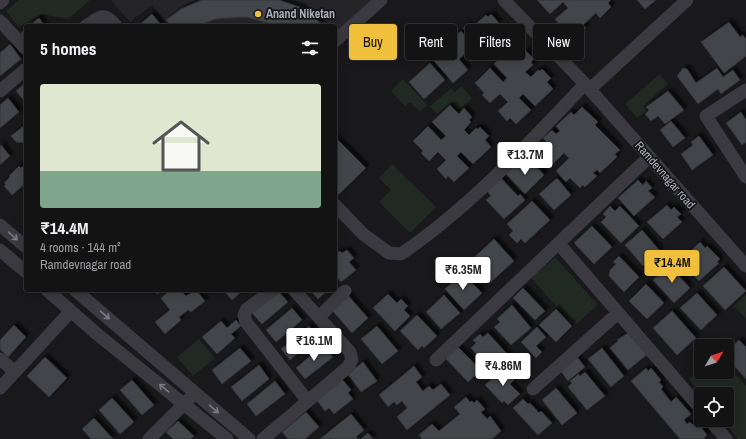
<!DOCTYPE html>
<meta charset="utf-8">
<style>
body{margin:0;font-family:"Archivo Narrow",sans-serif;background:#1c1c1d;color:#f1f3f6;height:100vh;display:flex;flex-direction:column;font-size:15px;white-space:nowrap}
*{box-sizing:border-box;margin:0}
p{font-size:13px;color:#9d9ea0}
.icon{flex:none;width:22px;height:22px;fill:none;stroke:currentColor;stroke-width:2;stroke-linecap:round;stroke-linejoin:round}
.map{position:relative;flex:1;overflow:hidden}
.details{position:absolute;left:24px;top:24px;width:313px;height:268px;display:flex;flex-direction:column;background:#131314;border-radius:4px;box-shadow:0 2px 10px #0003,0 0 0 1px #323234}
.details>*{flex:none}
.guide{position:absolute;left:349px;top:24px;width:337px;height:36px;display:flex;gap:8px}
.needle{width:26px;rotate:51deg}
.controls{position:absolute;left:694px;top:339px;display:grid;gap:8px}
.controls a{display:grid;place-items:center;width:40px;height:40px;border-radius:4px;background:#131314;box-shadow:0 2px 10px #0003,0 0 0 1px #323234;font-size:20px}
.price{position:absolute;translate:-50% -34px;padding:0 9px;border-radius:4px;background:#fff;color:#222;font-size:13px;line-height:26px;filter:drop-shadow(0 1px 2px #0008)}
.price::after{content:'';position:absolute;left:50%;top:24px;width:12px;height:9px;margin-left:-6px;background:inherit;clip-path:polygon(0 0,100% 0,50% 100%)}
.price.on{background:#f0bf3b;color:#111}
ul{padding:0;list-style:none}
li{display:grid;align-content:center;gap:8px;height:212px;padding:0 16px}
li+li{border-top:1px solid #323234}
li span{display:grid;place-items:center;height:124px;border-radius:4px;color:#555}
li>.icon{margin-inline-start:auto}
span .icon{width:72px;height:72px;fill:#fffc;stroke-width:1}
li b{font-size:17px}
h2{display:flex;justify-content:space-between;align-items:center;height:48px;padding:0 16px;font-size:17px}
.tag{padding:0 14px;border-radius:4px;background:#131314;box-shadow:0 2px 10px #0003,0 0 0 1px #323234;font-size:14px;line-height:36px}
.tag.on{background:#f0bf3b;color:#111}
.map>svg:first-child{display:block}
</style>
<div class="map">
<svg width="746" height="439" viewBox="0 0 746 439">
<defs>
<filter id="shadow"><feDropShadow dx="3.5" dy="-3.5" stdDeviation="1" flood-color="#0009"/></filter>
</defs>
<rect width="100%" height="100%" fill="#19191b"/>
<path fill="#252528" d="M111 0H373L335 34V26H169L152 5 130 22Z"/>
<path fill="#202922" d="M19 0H90L68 19 41 14 19 27 6 11Z
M660 74 668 84 643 106 646 111 637 118 625 104Z
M403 79 427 105 420 112 410 102 405 106 391 91Z
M461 86 472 98 459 110 451 102 437 114 430 106 451 88 455 92Z
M392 164 436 207 410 233 379 202 391 190 379 178Z
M555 257 598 305 574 326 531 278Z
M746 294V319L734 306Z
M199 339 215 358 193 376 177 357Z
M701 370V372H720L728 381 736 375 746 386V439H738L723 420H727V394H701L689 379Z"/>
<path fill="#434448" stroke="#333337" filter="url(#shadow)" d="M202 0H279L302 8 323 25 277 26 246 17 216 19 197 26H172L166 20 181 9Z
M537 0H611L608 3 611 7 600 18 596 13 583 25 586 28 575 38 572 34 570 37 555 19 568 8 563 2 550 14Z
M637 0H656L645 9Z
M152 14 162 26H138Z
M491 14 499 23 492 29 499 38 484 52 463 28 467 24 471 28 486 15 488 17Z
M39 18 45 26H29Z
M729 22 740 37 743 35 746 39V56L724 73 701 42Z
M26 29V40L21 33Z
M461 31 474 46 459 59 468 70 453 83 429 55 437 48 443 55 458 43 453 38Z
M10 44 21 59 0 76V53Z
M511 47 520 56 526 51 534 59 531 62 533 65 525 72 531 77 538 70 540 71 542 69 551 78 547 82 553 89 535 106 523 94 519 98 531 110 516 124 510 118 507 121 498 111 508 102 500 94 490 103 482 95 484 93 475 83 490 68 503 82 507 78 494 64Z
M430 63 445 80 424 99 409 82Z
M683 68 687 69 696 83 717 68 723 77 733 70 740 80 721 94 718 89 698 104 677 76Z
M26 82V103L16 91Z
M668 91 684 110 665 124 658 116 651 121 645 114 649 110 646 107Z
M8 98 19 112 0 128V105Z
M450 105 459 114 464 108 472 117 469 120 471 122 464 130 469 135 476 128 478 129 480 127 489 136 485 140 491 147 473 164 461 152 457 156 469 168 454 182 448 176 446 179 437 169 446 160 438 152 429 161 421 153 423 151 413 141 428 126 441 140 446 136 432 122Z
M582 107 598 122 595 125 620 150 615 154 617 157 600 173 597 170 593 173 597 176 585 187 583 185 580 188 570 178 566 182 556 171 569 158 564 153 551 166 539 153 548 143 543 138 552 130 556 134 560 131 556 126 571 112 574 115Z
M741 112 746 120V142L742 145 726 123Z
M671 121 685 138 673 147 660 130Z
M26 124V143L16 142 11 136Z
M699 136 713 155 692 170 681 154 693 145 691 142Z
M335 137 366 168 335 198Z
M1 145 10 156 0 165V146Z
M530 160 544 175 525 194 506 174 515 165 520 169Z
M26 164V183L12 195 4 186 6 184 4 183 10 177 9 176 19 166 21 168Z
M501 178 518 196 520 194 525 200 504 219 486 200 491 196 487 191Z
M557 178 571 195 554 210 539 194Z
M638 180 643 185 646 181 652 188 648 191 655 197 634 216 618 198Z
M532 201 550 220 525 243 521 239 517 243 509 235 513 231 507 224Z
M667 205 671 210 674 207 681 214 677 217 682 222 663 239 647 222Z
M610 206 615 211 620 206 639 226 621 243 601 222 606 217 603 214Z
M592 226 612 247 594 264 574 243Z
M642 230 660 251 643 266 625 245Z
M494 239 514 261 489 284 469 262Z
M700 242 705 248 707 246 720 259 717 262 719 263 699 281 680 261Z
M347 250 354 258 349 262 356 270 341 282 335 275V255L340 251 342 253Z
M619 256 639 277 624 292 609 276 610 270 616 264 613 262Z
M669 265 690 288 674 303 653 280Z
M724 267 746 291 725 310 703 286Z
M462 273 482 293 464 310 445 289Z
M646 284 664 303 647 319 629 301Z
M523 288 545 311 535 320 513 298Z
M154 290H163L157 294Z
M167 290H180L186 296 196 290 205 301 191 312 188 310 179 317 181 320 165 334 155 322 170 310 161 298 168 292Z
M223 290H243L232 300Z
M310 290H328L318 299Z
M278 291 288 302 262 324 252 313Z
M346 293 368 318 352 333 330 308Z
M697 293 717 315 701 330 680 308Z
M388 294 397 303 401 299 408 306 404 310 410 316 395 331 373 308Z
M444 295 460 313 441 329 426 312Z
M512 305 531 328 511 345 494 327 500 322 497 319Z
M292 308 302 320 276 342 266 330Z
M556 309 572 326 556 342 539 325Z
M672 311 696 338 677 355 653 328Z
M417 315 437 336 424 348 422 346 418 350 400 331Z
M236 320 241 326 231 334 235 338 217 354 202 337 221 321 227 328Z
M14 325 26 337 8 357 0 349V340Z
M309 326 318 337 290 360 281 349Z
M377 326 398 351 382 364 361 339Z
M537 327 546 337 536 346 542 352 536 358 521 342Z
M631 331 649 353 628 370 610 348 618 341 617 340Z
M488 333 509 356 491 372 471 348 476 343 473 340 480 334 483 337Z
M739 340 746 347V379L727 358V351Z
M323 345 333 357 305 379 296 368Z
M457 346 481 370 468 382 445 358Z
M240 348 251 361 222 384 212 370Z
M602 348 624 376 611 387 588 359Z
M45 357 67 378 49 397 27 376Z
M577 357 585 367 568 381 560 370Z
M363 362 377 381 361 392 348 374Z
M259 365 269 379 242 401 231 387Z
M414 366 422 377 416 382 423 391 429 386 433 390 441 384 450 395 407 430 397 417 407 408 402 401 397 405 394 402 388 407 379 395Z
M646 368 648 371 651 368 661 380 659 382 663 387 661 389 671 402 676 397 691 414 684 420 687 424 690 422 693 425 697 422 707 435 704 438 705 439H680L631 381Z
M502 369 506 373 509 371 516 378 510 384 520 394 508 405 504 401 502 403 485 385Z
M585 372 605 396 587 410 568 387 572 383 570 381 579 374 580 376Z
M342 379 351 390 348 393 353 399 334 414 329 408 325 411 316 399Z
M132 380 154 405 142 415 120 390Z
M275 381 285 394 256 416 247 404Z
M556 388 577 413 562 425 542 400Z
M466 397 470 402 472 401 474 403 477 400 485 409 481 412 487 419 490 416 501 431 492 439H422L419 435 432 424 439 431 460 414 454 407Z
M112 398 134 422 120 434 99 410Z
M523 399 528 404 530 403 539 413 541 411 552 423 538 435 513 408Z
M306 412 319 427 305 439H288L282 432Z
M351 414 364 430 356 437 358 439H320Z
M94 418 113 439H91L82 429Z
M178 421 194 436 191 439H173L166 432Z
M368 433 373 439H361Z"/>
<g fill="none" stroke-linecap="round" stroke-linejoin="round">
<path stroke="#3a3a40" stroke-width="13" d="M504 0 590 89 687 0
M0 3 3 0
M0 21 26 49
M86 26C100 17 104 11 116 26
M335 41 381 0
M746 90 706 116 746 177
M0 91 26 69
M335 205 363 234 389 253 401 254C470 207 528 144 585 84L746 266
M0 225 26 247
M559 244 701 409
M0 250 26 272
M47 290 97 334 227 439
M75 290 249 439
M273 290 247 309 244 315 246 322 307 400
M319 317 345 291
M0 359 15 372
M436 360 649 157
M0 388 71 311
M533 389 618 313
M710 420 726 439
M149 439 190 398
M263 439 348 367 352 360 350 352 294 290"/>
</g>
<defs><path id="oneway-shaft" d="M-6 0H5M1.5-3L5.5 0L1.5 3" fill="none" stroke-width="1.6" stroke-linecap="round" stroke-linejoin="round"/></defs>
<g stroke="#787a83">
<use href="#oneway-shaft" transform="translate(13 236) rotate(41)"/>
<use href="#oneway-shaft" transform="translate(105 315) rotate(41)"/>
<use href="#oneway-shaft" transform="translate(164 388) rotate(-141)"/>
<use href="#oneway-shaft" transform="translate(214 409) rotate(41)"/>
</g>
<circle fill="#f0bf3b" stroke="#141416" stroke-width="1.5" cx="258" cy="14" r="4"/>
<g text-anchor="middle" stroke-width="3.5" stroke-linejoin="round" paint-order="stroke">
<g font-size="12" font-weight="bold" fill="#abafba" stroke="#141416" text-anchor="start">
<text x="266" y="18">Anand Niketan</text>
</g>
<g font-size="12" fill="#abafba" stroke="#141416">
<text transform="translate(665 175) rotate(49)" y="4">Ramdevnagar road</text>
</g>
</g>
</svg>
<div class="controls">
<a><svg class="needle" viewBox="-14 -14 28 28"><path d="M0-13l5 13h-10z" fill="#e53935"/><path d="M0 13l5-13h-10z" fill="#9d9ea0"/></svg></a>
<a><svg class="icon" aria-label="locate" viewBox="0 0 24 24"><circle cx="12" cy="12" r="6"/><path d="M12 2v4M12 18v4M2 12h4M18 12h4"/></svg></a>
</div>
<b class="price" style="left:525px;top:176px">₹13.7M</b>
<b class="price on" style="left:672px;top:284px">₹14.4M</b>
<b class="price" style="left:463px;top:291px">₹6.35M</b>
<b class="price" style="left:314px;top:362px">₹16.1M</b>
<b class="price" style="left:503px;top:387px">₹4.86M</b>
<div class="guide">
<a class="tag on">Buy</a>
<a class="tag">Rent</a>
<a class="tag">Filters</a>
<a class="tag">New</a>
</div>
<section class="details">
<h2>5 homes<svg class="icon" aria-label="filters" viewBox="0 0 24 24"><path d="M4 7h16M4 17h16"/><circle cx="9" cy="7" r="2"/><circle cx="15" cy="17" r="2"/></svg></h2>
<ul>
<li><span style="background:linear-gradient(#dfe7d0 70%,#7fa58c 0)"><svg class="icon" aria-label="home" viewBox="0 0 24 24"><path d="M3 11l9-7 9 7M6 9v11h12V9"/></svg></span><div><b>₹14.4M</b><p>4 rooms · 144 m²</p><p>Ramdevnagar road</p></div></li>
</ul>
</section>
</div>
